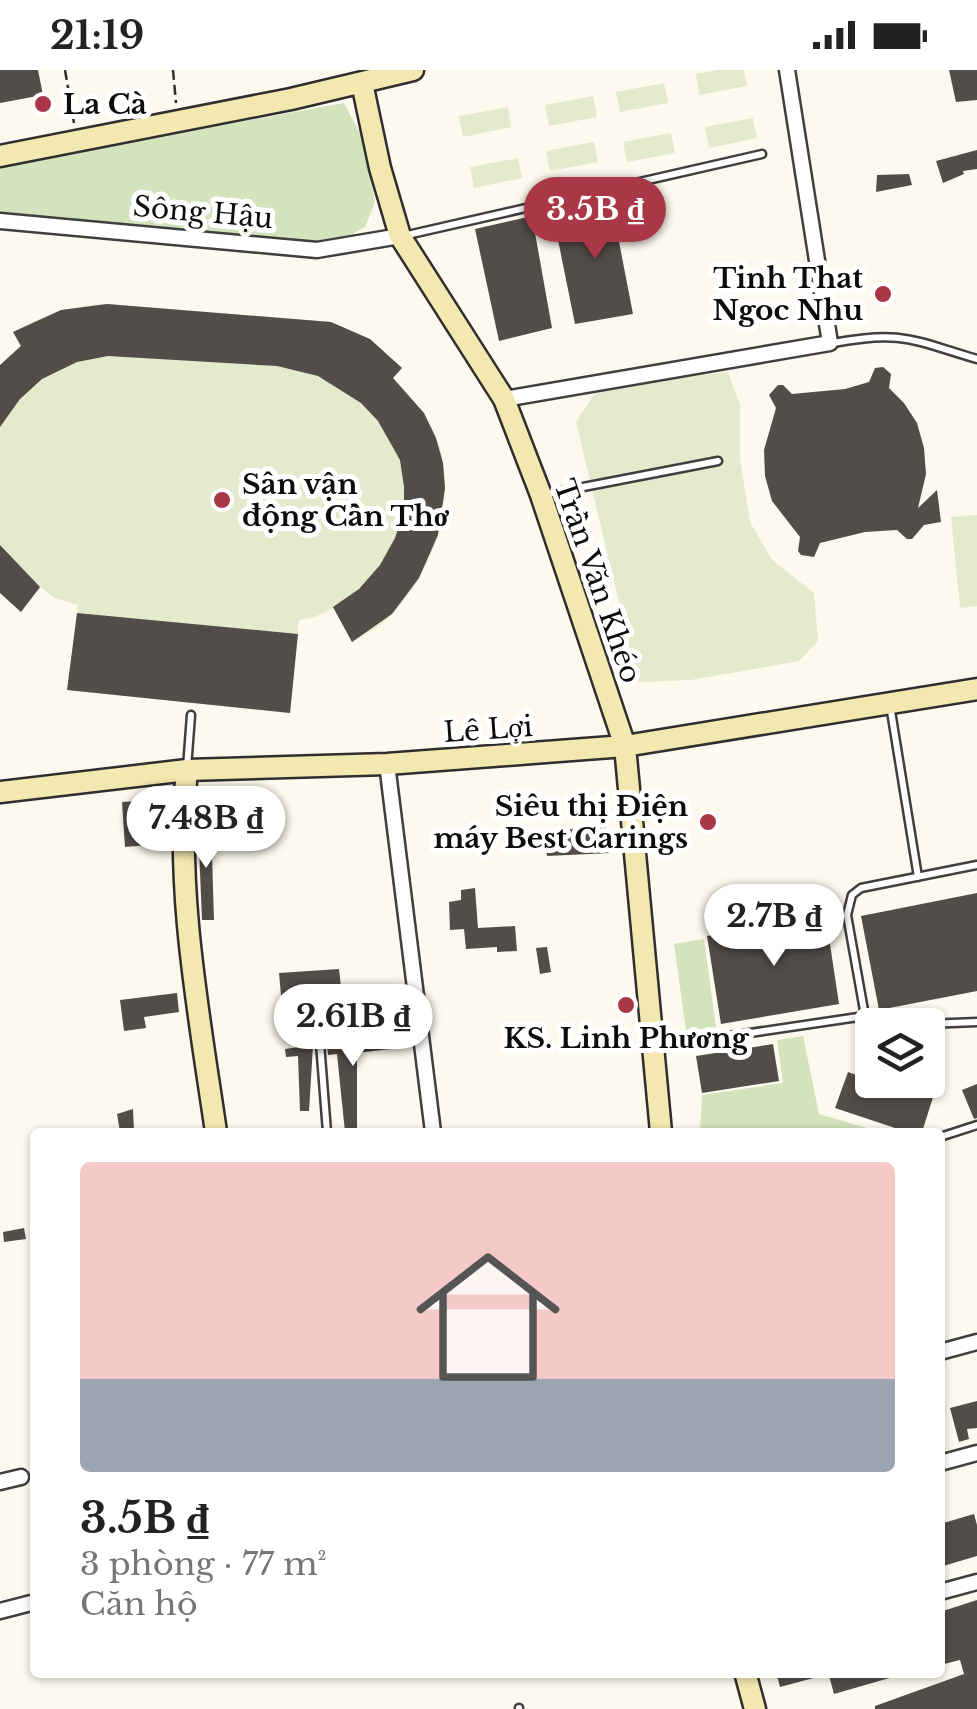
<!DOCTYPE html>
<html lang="vi">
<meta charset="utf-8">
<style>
body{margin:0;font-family:"Libre Baskerville",serif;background:#f2f2f2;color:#222;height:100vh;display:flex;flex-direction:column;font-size:38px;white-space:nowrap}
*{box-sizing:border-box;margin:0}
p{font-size:32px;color:#767676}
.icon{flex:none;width:55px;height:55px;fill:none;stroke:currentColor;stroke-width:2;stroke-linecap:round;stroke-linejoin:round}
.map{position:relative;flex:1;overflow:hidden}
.sheet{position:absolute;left:30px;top:1058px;width:915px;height:550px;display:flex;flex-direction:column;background:#fff;border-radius:10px;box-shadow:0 2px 8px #0004}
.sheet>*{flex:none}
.buttons{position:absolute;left:855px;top:938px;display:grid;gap:20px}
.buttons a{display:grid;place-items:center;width:90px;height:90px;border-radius:10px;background:#fff;box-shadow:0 2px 8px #0004;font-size:50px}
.price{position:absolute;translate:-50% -85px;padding:0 22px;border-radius:35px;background:#fff;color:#222;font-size:32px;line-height:65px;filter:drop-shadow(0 2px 5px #0008)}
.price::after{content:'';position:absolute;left:50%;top:60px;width:30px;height:22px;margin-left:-15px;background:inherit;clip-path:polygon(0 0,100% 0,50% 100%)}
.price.active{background:#aa3745;color:#fff}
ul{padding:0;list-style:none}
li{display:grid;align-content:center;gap:20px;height:530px;padding:0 50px}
li span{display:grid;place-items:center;height:310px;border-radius:10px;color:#555}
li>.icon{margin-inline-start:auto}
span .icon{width:180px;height:180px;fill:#fffc;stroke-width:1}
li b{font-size:42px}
.status{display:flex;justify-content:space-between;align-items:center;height:70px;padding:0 50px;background:#fff;direction:ltr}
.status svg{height:28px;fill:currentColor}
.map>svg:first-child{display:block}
</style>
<div class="status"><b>21:19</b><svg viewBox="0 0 49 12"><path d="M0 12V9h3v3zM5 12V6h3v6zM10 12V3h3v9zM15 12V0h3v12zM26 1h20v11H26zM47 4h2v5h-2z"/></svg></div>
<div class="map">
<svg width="977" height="1639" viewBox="0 0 977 1639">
<rect width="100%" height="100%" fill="#fdf9ee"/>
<path fill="#d3e3bc" d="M344 33 363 69 375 132 365 157 339 171 271 173 0 146V95Z
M704 869 716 957 686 961 674 874Z
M803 966 819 1044 874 1060 875 1062H700L702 1025 783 1013 777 970Z"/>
<path fill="#e3ebcc" d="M718 0H744L747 16 699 25 696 4Z
M664 13 668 33 620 42 616 22Z
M593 26 597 47 549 56 545 35Z
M508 37 511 57 463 67 459 46Z
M753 48 757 68 709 78 705 57Z
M671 63 675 83 627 92 623 72Z
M594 72 598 92 550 101 546 81Z
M518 88 522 108 474 118 470 97Z
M107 234 331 252 370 269 402 298 393 308C409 326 425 343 435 365 461 424 434 501 391 545 380 557 366 564 352 572L333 538 315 547 299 550 290 643 67 620 78 535 54 528 41 517 21 542 0 523V295L20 276 13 262C44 245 72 235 107 234Z
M728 302 740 335V389L750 452 772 490 814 523 818 571 799 591 691 610 638 612 576 352 595 323 650 311Z
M977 445V536L960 538 951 447Z"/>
<path fill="#534d4a" d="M0 0H38L43 25 0 33Z
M949 0H977V30L956 32Z
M977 80V99L963 101 964 104 943 113 936 91Z
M909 104 912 115 876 122 877 105Z
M625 129 629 148 615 151 633 244 575 254 558 170 566 168 561 141Z
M532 146 552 258 499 271 475 159Z
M107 234 331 252 370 269 402 298 393 308 424 343 436 368 443 393 445 418 438 465 419 508 392 544 352 572 333 537 359 519 380 495 395 468 404 441V417L400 390 378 351 361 333 318 306 277 296 108 286 77 292 42 309 20 329 0 357V295L21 276 13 262 61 240Z
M883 297 891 304 889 318 904 333 917 353 924 378 926 404 918 438 937 420 941 452 924 455 912 469H907L897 460 865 462 820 473 814 487 801 485 798 481 800 467 772 431 765 406 764 380 776 338 769 325 778 315H783L792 324 845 319 869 312 875 298Z
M0 475 40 517 21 542 0 523Z
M77 543 298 564 290 643 67 620Z
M166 729 169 760 153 761V767L147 768 148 775 125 777 122 732Z
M211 753 214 850H202L198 755Z
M606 757 610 783 547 786 544 761Z
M475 818 478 858 515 856 517 881 497 882V877L466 879 464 859 450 860 449 832 461 830V820Z
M977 823V921L879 940 861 846Z
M825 841 839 934 721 954 707 866Z
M547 877 551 902 540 904 536 878Z
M339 899 342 926 305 930 304 923 281 925 279 903Z
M177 923 179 942 144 947 146 958 124 961 120 930Z
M389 964 390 979 357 983V1062H345L337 984 328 985 327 972 330 967Z
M773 974 779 1011 702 1023 696 986Z
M313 975 309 1041H300L298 986 286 987 285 979Z
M848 1002 907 1023 911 1013 935 1021 922 1062H907L835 1038Z
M977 1014V1048L974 1049 962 1020Z
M133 1039 134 1062H120L117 1044Z
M24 1158 26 1169 4 1172 3 1162Z
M977 1331V1358L967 1359 969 1369 959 1372 950 1338Z
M974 1444 977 1455V1486L940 1497V1454Z
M977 1530V1639H875V1636L964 1604 960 1590 940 1595V1542Z
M776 1602H821V1606L780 1617Z
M828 1602H892L893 1607 834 1624Z"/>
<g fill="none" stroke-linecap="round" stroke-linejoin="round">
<defs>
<path id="lane" d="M403 166 762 84
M833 273C903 260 912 270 977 289
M547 424 718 391
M890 635 918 807
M187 698 191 645
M884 955 870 951 865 946 847 845 852 825 861 818 977 795
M901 955 977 952
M320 973 327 1062
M655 977 865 946
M940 1067 977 1055
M519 1638V1639"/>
<path id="street" d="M0 151 317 180 400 166
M504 329 830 273 787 0
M387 694 433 1062
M940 1282 977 1272
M940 1393 977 1383
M0 1412 21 1407
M940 1522 977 1512
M0 1541 35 1532"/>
<path id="secondary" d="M362 13 380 98 400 166 504 329 541 425 625 676 661 1062
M0 86 291 29 413 0
M187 700C175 820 199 944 216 1062
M0 722 187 700 387 694 625 676 977 619
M745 1602 755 1639"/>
</defs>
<use href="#lane" stroke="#3f3f3f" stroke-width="11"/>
<use href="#street" stroke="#3f3f3f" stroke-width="19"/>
<use href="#secondary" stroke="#2e2e2e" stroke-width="25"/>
<path stroke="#2e2e2e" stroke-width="2.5" stroke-dasharray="10 5" stroke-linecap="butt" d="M65 0 74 53
M173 0 176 33"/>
<use href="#lane" stroke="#fff" stroke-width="6"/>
<use href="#street" stroke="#fff" stroke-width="14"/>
<use href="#secondary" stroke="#f4e8b1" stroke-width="20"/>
</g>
<g fill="#aa3745" stroke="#fff" stroke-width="4">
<circle cx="43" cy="34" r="10"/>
<circle cx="883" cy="224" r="10"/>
<circle cx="222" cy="430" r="10"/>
<circle cx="708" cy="752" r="10"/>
<circle cx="626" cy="935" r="10"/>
</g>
<g text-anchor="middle" stroke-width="10" stroke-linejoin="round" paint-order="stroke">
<g font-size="28" font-weight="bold" fill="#0c0c0c" stroke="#fff" text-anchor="start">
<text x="63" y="44">La Cà</text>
<text x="863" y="218" text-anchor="end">Tinh That<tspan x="863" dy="32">Ngoc Nhu</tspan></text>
<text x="242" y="424">Sân vận<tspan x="242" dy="32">động Cần Thơ</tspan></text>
<text x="688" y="746" text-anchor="end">Siêu thị Điện<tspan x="688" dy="32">máy Best Carings</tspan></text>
<text x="626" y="978" text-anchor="middle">KS. Linh Phương</text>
</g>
<g font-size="28" fill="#0c0c0c" stroke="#fff">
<text transform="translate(203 142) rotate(5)" y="10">Sông Hậu</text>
<text transform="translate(598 511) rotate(71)" y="10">Trần Văn Khéo</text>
<text transform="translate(488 659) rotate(-4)" y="10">Lê Lợi</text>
</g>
</g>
</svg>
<div class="buttons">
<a><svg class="icon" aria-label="layers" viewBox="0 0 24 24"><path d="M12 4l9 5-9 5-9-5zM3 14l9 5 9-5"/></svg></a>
</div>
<b class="price active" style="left:595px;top:192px">3.5B ₫</b>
<b class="price" style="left:206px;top:801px">7.48B ₫</b>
<b class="price" style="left:774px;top:899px">2.7B ₫</b>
<b class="price" style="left:353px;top:999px">2.61B ₫</b>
<section class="sheet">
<ul>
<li><span style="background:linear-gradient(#f6c9c9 70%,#9aa5b1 0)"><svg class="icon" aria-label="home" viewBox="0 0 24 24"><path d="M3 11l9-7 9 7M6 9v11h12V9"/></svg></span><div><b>3.5B ₫</b><p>3 phòng · 77 m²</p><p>Căn hộ</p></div></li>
</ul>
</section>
</div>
